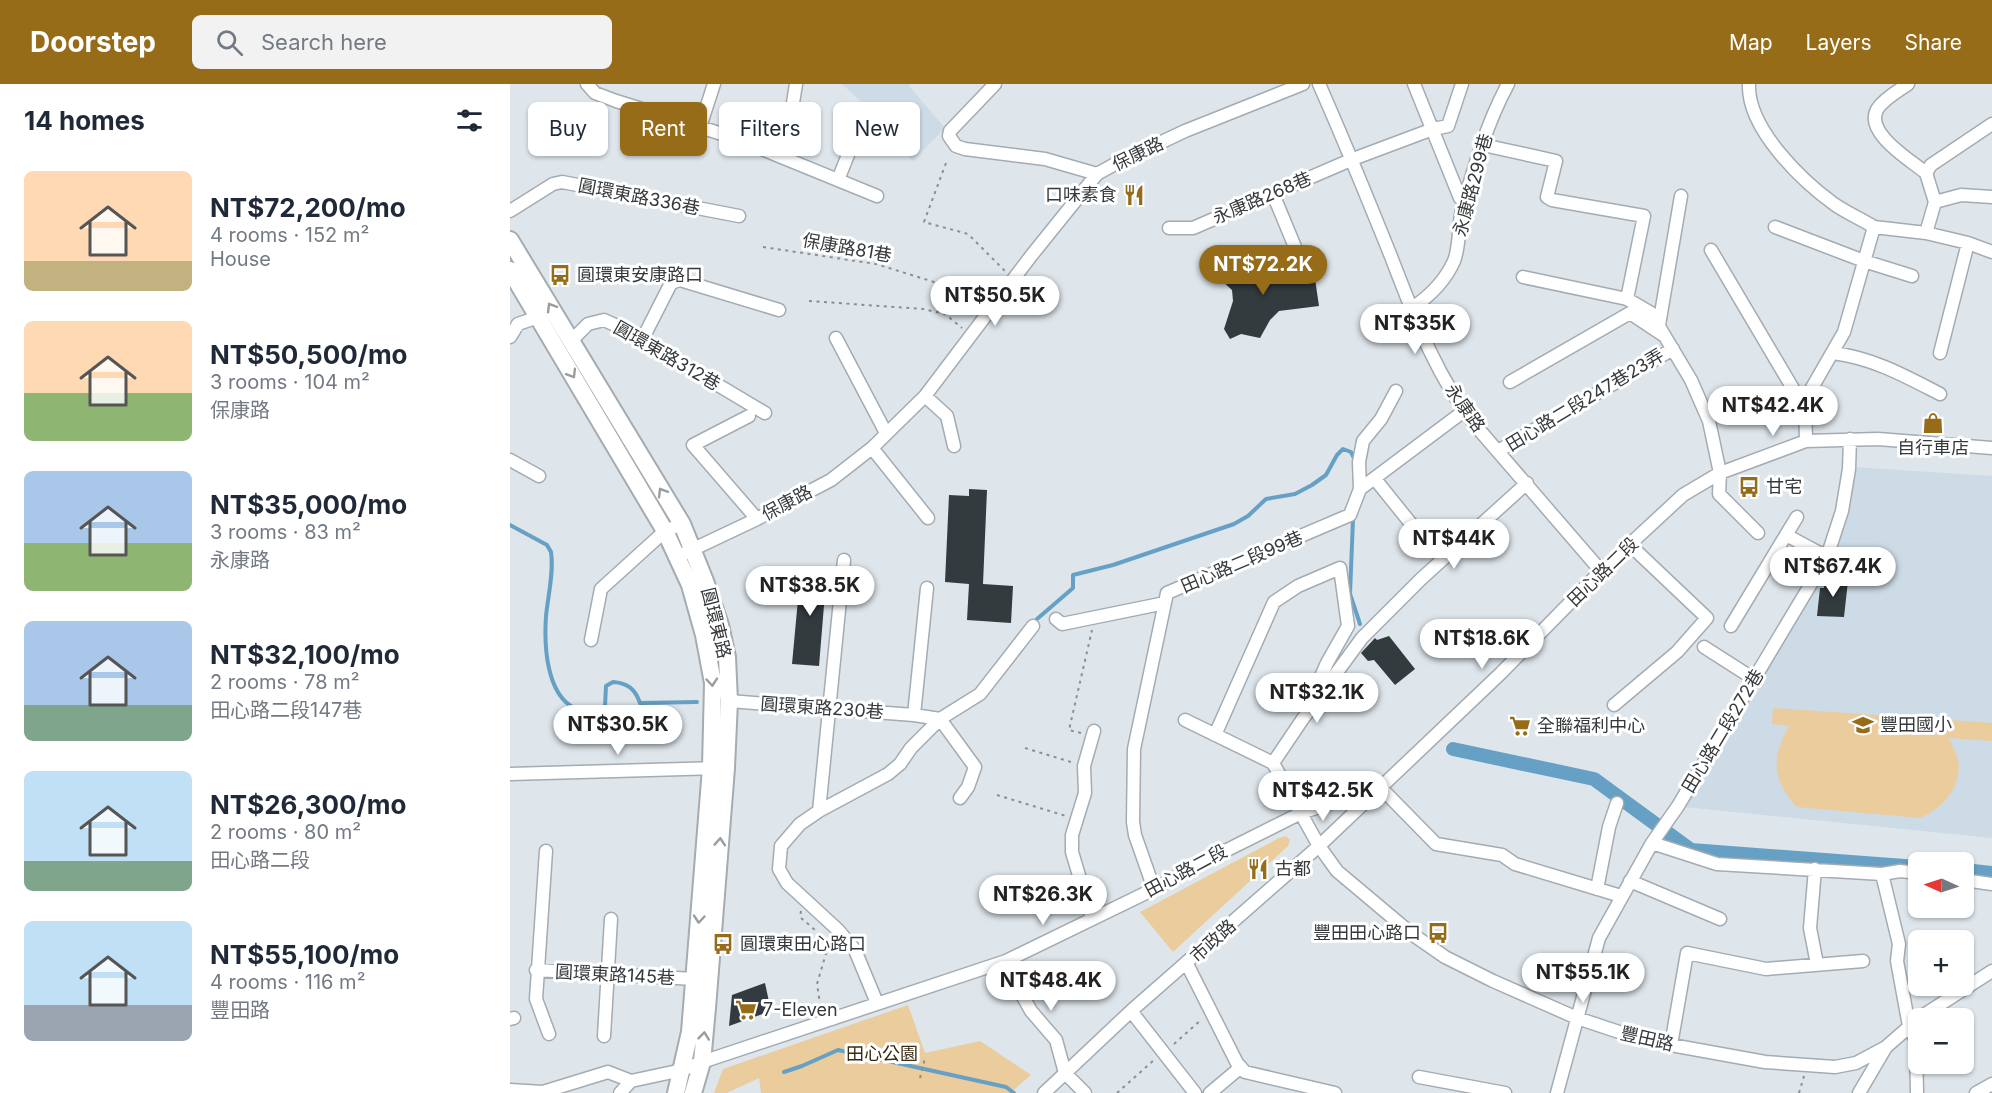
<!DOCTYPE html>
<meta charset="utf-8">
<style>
body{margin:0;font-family:Inter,"Noto Sans TC",sans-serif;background:#f2f2f3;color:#1f2937;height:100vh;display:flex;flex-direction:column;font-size:22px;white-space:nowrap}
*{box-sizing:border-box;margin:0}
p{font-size:20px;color:#747a83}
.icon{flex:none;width:33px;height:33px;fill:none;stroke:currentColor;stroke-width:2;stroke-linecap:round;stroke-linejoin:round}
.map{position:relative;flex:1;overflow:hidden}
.sheet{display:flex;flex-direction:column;background:#fff;width:510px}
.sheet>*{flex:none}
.hud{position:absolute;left:18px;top:18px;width:570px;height:54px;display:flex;gap:12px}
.needle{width:39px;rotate:273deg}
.tools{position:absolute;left:1398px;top:768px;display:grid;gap:12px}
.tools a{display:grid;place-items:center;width:66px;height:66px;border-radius:9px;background:#fff;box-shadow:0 2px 4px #0004;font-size:30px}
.price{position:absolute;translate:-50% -51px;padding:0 14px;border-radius:21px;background:#fff;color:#222;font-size:20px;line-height:39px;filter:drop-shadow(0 2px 3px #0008)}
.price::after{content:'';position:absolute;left:50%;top:36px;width:18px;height:14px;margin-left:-9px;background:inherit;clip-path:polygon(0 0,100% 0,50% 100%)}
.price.active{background:#976c19;color:#fff}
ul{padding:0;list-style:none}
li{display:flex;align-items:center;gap:18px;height:150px;padding:0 24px}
li span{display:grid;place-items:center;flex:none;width:168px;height:120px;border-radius:9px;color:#555}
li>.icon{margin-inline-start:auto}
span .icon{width:72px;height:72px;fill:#fffc;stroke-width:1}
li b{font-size:26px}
h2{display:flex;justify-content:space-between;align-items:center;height:72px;padding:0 24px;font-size:26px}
.tag{padding:0 21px;border-radius:9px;background:#fff;box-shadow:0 2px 4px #0004;font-size:21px;line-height:54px}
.tag.active{background:#976c19;color:#fff}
header{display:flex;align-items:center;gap:36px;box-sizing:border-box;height:84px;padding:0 30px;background:#976c19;color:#fff}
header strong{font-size:28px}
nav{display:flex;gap:33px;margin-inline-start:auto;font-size:21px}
.search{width:420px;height:54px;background:#f2f2f3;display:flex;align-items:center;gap:15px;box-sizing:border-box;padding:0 21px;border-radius:9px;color:#747a83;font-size:22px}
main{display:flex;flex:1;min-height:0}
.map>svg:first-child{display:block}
</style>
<header>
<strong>Doorstep</strong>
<div class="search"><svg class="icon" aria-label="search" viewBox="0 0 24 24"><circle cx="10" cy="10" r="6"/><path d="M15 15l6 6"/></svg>Search here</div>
<nav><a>Map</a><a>Layers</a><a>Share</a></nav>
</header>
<main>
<section class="sheet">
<h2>14 homes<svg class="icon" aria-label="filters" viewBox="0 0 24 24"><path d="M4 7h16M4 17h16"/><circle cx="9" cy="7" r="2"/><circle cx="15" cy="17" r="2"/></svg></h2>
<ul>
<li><span style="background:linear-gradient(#ffd9b3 75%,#c2b280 0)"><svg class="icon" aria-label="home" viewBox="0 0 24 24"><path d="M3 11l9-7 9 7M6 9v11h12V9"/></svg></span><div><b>NT$72,200/mo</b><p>4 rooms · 152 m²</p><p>House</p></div></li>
<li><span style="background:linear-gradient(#ffd9b3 60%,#8fb573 0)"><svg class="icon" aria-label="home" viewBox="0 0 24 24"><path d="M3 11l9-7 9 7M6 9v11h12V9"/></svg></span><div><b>NT$50,500/mo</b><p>3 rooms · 104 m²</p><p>保康路</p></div></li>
<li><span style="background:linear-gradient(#a9c7e8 60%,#8fb573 0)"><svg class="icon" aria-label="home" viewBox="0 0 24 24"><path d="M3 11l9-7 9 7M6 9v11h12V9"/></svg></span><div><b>NT$35,000/mo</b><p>3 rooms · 83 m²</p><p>永康路</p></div></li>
<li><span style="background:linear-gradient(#a9c7e8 70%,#7fa58c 0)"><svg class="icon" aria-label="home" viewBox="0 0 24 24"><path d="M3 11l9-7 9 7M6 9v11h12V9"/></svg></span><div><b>NT$32,100/mo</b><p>2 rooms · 78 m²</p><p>田心路二段147巷</p></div></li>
<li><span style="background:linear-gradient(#bfe0f5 75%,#7fa58c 0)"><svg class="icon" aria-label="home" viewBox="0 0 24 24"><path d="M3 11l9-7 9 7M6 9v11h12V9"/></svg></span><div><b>NT$26,300/mo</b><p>2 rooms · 80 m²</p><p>田心路二段</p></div></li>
<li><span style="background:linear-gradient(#bfe0f5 70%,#9aa5b1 0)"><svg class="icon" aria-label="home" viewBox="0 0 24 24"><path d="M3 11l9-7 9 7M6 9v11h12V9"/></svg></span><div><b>NT$55,100/mo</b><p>4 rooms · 116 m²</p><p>豐田路</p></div></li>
</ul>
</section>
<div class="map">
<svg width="1482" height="1009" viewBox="0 0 1482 1009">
<rect width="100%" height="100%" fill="#dee6ec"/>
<path fill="#ccdbe5" d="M332 0H401L399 2 435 44 403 77 385 59 380 45Z
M1343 383 1482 392V754L1174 723 1321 477 1338 432Z"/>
<path fill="#ebcc9d" d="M1263 624 1482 639V657L1439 654C1441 660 1445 666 1447 672 1455 700 1433 725 1410 734L1287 723C1262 697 1261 673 1279 642L1262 640Z
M776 752 780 756 778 762 663 868 630 828 769 754Z
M398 921 415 969 470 957 521 991 500 1009H251L249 994 217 1009H204L213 985Z"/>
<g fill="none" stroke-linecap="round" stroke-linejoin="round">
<path stroke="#66a1c5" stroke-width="4" d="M843 435 840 510 850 540
M0 441 37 461 41 468C44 488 38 512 36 532 34 561 36 609 64 624 72 629 82 631 91 629L95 622 96 602 103 598C118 599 125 605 130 619L187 618
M527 535 563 504V491L603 481 724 440 738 432 756 415 785 410 802 401 816 391 827 371 833 365 841 368 844 374
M274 988 292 982 328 966 496 1003 504 1009"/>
<path stroke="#66a1c5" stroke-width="14" d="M943 665 1084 695 1181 766 1408 783
M1454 786 1482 789"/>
</g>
<path fill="#343b3f" d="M741 169 755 193 804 188 809 222 769 227 760 236 750 254 731 250 720 255 714 245 723 217 722 206 709 194 710 179 716 175 726 179Z
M459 405 477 406 473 500 503 502 501 539 457 536 459 500 435 498 439 411 459 412Z
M291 483 317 485 309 582 282 580Z
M1315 493 1332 494 1333 497H1338L1334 533 1307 532 1310 504H1314Z
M879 552 905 585 885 601 864 576 858 577 851 569 865 554 867 556Z
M255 899 261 927 219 942 222 911Z"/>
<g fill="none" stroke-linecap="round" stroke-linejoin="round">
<defs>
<path id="minor" d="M77 0 85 9 106 17 225 54 367 112
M485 0 440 47 439 52 446 62 455 65 535 75 587 90
M809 0C834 56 857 113 880 170 903 229 925 291 965 341L1091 487
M904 0 950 114
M1239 0C1237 44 1291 96 1324 120 1337 129 1351 135 1364 143
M1398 0C1388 7 1375 14 1368 24 1352 48 1402 77 1416 89
M190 43 204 0
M973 61 1046 77 1037 113 1042 116 1134 132 1117 215 1141 229 1181 296 1199 337 1210 389 1209 410 1248 449
M265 70 282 25 286 0
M1416 89 1421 81 1482 40
M328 96 355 28
M763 110 790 175
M1425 118 1451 111 1482 113
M0 127 43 100 52 98 229 132
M1265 143 1354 177 1402 192
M659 144H683L843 75 923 45 938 42 952 0
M1416 149 1458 159 1482 168
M1201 166 1295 325
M1013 193 1117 215
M902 224C920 212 935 197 944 177 950 162 948 142 952 126 964 83 977 39 998 0
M1149 241 1171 112
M0 253 8 240 28 233
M326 254 376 349
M132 256 158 205 161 199 170 196 269 226
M61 257 78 240 94 236 116 246 255 329
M1323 269C1363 274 1395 292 1430 310
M1430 269 1458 159
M1000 298 1120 229 1153 251
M415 312 437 332 444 362
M239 332 183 361 247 435
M1296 357 1295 316 1334 248 1364 143 1416 149 1425 118 1416 89
M362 364 418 434
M988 367 1163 265
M0 376 29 392
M865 395 902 441
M1017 399 911 495 852 554 792 636 763 679 809 762 827 787 902 850 935 873 983 897 1067 934 1109 948 1161 961 1255 978 1325 983 1346 979 1376 963
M850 405 849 378 853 357 871 335 886 307
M1276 451 1287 433
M175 469 247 435 321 396 362 364 415 312 521 172 587 90 605 80 675 47 793 0
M334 476 309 727 290 740 271 762 269 785 277 799 328 846 345 866 367 919
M546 535 552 540 655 519
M1221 542 1276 451 1317 473
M81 556 91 505 155 447 172 440
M1194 563 1244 595
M219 617 404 631 430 635
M1104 621 1167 568 1197 534 1120 461
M404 631 417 504
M430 635 465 683 458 703 450 714
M675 636 763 679
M705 651 764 518 788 502 830 484 838 542 817 579 801 615
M0 690 209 684
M870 703 926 760 992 771 1005 780 1111 812
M309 727 378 690 390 680 401 664 430 635 470 610 523 542
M1142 759 1207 780 1372 790 1390 787 1408 789
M36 767 26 915 39 950
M1305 785 1300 844 1307 880
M1372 790 1389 860 1387 877 1399 942 1406 957 1407 1009
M1454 796 1482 800
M1120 797 1210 835
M644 805 625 751 623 738 624 665 657 509 840 431 850 405 954 327
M1087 805 1099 743 1107 719
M582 835 562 768V751L575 709 574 682 584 647
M496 877 507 902 521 927 546 956 555 989 575 1009
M677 880 727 979 735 988 825 1009
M26 886 184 895
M621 927 685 1009
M1409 934 1482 887
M0 935 4 934
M94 952 101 835
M1161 961 1177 869 1256 885 1353 877
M909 993 995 1009
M0 1006 33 1008 98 988 121 997
M110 1009 121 997 172 986 192 978 496 877 644 805 703 773 791 729 867 704
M534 1009 621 927 809 762 991 589 1091 487 1173 411 1210 389 1296 357 1368 355 1482 364
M700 1009 731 983
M1047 1009 1089 854 1142 759 1168 722 1317 473 1332 427 1339 385 1340 355
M1349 1009 1376 963 1408 935
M1466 1009 1482 1000"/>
<path id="major" d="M0 156 172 440 195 497 210 541 217 573 219 617 216 684 197 924 192 978 183 1009
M0 186 155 447 180 501 194 551 203 599 201 684 180 948 166 1009"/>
</defs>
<use href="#minor" stroke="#a4abb1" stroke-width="15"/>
<use href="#major" stroke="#a4abb1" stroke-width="20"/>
<path stroke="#8a8f93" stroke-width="2" stroke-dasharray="3 4.5" stroke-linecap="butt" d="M436 79 414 138 458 150 495 187
M253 163 366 180 437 202 465 226
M299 217 413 225 435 230 452 244
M571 649 559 646 582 546
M515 664 561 678
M487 711 556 732
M291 827 290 833 313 853 317 866 307 900 311 926
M664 960 691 936
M410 994 415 974
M607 1009 643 977
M1289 1009 1294 992"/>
<use href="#minor" stroke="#fff" stroke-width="12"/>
<use href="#major" stroke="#fff" stroke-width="16"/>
</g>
<defs><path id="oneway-chevron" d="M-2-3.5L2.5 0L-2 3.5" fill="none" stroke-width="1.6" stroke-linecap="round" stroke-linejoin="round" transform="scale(1.5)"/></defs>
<g stroke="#9a9c9d">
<use href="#oneway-chevron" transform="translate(41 223) rotate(-121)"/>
<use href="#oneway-chevron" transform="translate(62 290) rotate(59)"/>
<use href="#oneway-chevron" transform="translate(152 408) rotate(-121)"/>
<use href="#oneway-chevron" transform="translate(202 598) rotate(85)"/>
<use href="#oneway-chevron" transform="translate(210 758) rotate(-86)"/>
<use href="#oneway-chevron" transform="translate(189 835) rotate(95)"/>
<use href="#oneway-chevron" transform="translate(194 952) rotate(-84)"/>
</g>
<defs>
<symbol id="restaurant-bare" viewBox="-9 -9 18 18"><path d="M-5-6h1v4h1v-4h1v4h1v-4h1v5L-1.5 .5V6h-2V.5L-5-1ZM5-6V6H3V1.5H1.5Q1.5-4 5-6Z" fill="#976c19" stroke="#fff" stroke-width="2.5" paint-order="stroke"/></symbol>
<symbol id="bus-bare" viewBox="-9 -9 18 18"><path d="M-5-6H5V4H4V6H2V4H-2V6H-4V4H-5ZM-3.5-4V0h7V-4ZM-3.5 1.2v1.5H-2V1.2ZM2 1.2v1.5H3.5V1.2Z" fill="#976c19" stroke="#fff" stroke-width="2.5" paint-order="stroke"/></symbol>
<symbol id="shop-bare" viewBox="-9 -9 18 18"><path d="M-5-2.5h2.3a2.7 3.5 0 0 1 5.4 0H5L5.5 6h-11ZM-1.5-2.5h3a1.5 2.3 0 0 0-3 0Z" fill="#976c19" stroke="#fff" stroke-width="2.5" paint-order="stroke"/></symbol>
<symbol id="school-bare" viewBox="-9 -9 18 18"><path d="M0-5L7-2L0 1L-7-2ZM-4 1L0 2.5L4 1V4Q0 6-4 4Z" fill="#976c19" stroke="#fff" stroke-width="2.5" paint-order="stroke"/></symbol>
<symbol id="supermarket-bare" viewBox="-9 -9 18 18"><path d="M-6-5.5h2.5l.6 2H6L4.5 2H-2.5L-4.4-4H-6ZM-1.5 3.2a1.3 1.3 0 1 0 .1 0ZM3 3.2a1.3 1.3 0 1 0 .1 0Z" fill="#976c19" stroke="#fff" stroke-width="2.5" paint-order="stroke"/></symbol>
</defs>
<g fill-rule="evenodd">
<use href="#restaurant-bare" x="609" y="96" width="30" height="30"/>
<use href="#bus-bare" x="35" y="176" width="30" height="30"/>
<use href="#shop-bare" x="1408" y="324" width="30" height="30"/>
<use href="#bus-bare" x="1224" y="388" width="30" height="30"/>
<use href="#school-bare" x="1338" y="626" width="30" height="30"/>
<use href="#supermarket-bare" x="995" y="627" width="30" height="30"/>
<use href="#restaurant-bare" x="733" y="770" width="30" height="30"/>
<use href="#bus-bare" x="913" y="834" width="30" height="30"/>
<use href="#bus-bare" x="198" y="845" width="30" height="30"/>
<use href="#supermarket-bare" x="221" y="911" width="30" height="30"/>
</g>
<g text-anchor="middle" stroke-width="6" stroke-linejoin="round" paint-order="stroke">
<g font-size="18" fill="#36393b" stroke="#fff">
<text transform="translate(628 70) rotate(-26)" y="6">保康路</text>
<text transform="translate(963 101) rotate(-75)" y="6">永康路299巷</text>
<text transform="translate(129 113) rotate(11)" y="6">圓環東路336巷</text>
<text transform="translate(752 114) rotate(-23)" y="6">永康路268巷</text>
<text transform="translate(337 164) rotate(10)" y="6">保康路81巷</text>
<text transform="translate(157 272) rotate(30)" y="6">圓環東路312巷</text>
<text transform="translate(1075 316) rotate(-31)" y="6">田心路二段247巷23弄</text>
<text transform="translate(955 324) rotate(55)" y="6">永康路</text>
<text transform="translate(277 419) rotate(-28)" y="6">保康路</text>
<text transform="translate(732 478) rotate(-23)" y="6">田心路二段99巷</text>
<text transform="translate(1093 488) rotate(-44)" y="6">田心路二段</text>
<text transform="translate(206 539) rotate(76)" y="6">圓環東路</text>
<text transform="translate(312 624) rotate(4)" y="6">圓環東路230巷</text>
<text transform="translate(1213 647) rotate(-59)" y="6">田心路二段272巷</text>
<text transform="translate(676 787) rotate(-28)" y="6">田心路二段</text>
<text transform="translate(703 857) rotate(-42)" y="6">市政路</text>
<text transform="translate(105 891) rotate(3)" y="6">圓環東路145巷</text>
<text transform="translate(1137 955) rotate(13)" y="6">豐田路</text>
</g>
<g font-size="18" fill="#36393b" stroke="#fff" text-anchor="start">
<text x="607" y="117" text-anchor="end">口味素食</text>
<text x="67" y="197">圓環東安康路口</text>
<text x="1423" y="370" text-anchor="middle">自行車店</text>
<text x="1256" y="409">甘宅</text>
<text x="1370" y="647">豐田國小</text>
<text x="1027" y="648">全聯福利中心</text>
<text x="765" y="791">古都</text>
<text x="911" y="855" text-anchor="end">豐田田心路口</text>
<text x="230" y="866">圓環東田心路口</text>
<text x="253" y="932">7-Eleven</text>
</g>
<g font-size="18" fill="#392b12" stroke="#fff">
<text x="372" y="976">田心公園</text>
</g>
</g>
</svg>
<div class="tools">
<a><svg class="needle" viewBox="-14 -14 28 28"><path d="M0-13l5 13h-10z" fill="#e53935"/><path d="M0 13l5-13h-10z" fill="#747a83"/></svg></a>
<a>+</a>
<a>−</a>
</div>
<b class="price active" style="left:753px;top:212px">NT$72.2K</b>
<b class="price" style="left:485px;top:243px">NT$50.5K</b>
<b class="price" style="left:905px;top:271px">NT$35K</b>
<b class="price" style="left:1263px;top:353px">NT$42.4K</b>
<b class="price" style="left:944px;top:486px">NT$44K</b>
<b class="price" style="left:1323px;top:514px">NT$67.4K</b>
<b class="price" style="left:300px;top:533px">NT$38.5K</b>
<b class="price" style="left:972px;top:586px">NT$18.6K</b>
<b class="price" style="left:807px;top:640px">NT$32.1K</b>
<b class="price" style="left:108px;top:672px">NT$30.5K</b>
<b class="price" style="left:813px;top:738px">NT$42.5K</b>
<b class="price" style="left:533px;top:842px">NT$26.3K</b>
<b class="price" style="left:1073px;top:920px">NT$55.1K</b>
<b class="price" style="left:541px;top:928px">NT$48.4K</b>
<div class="hud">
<a class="tag">Buy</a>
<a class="tag active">Rent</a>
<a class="tag">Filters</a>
<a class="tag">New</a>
</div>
</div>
</main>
